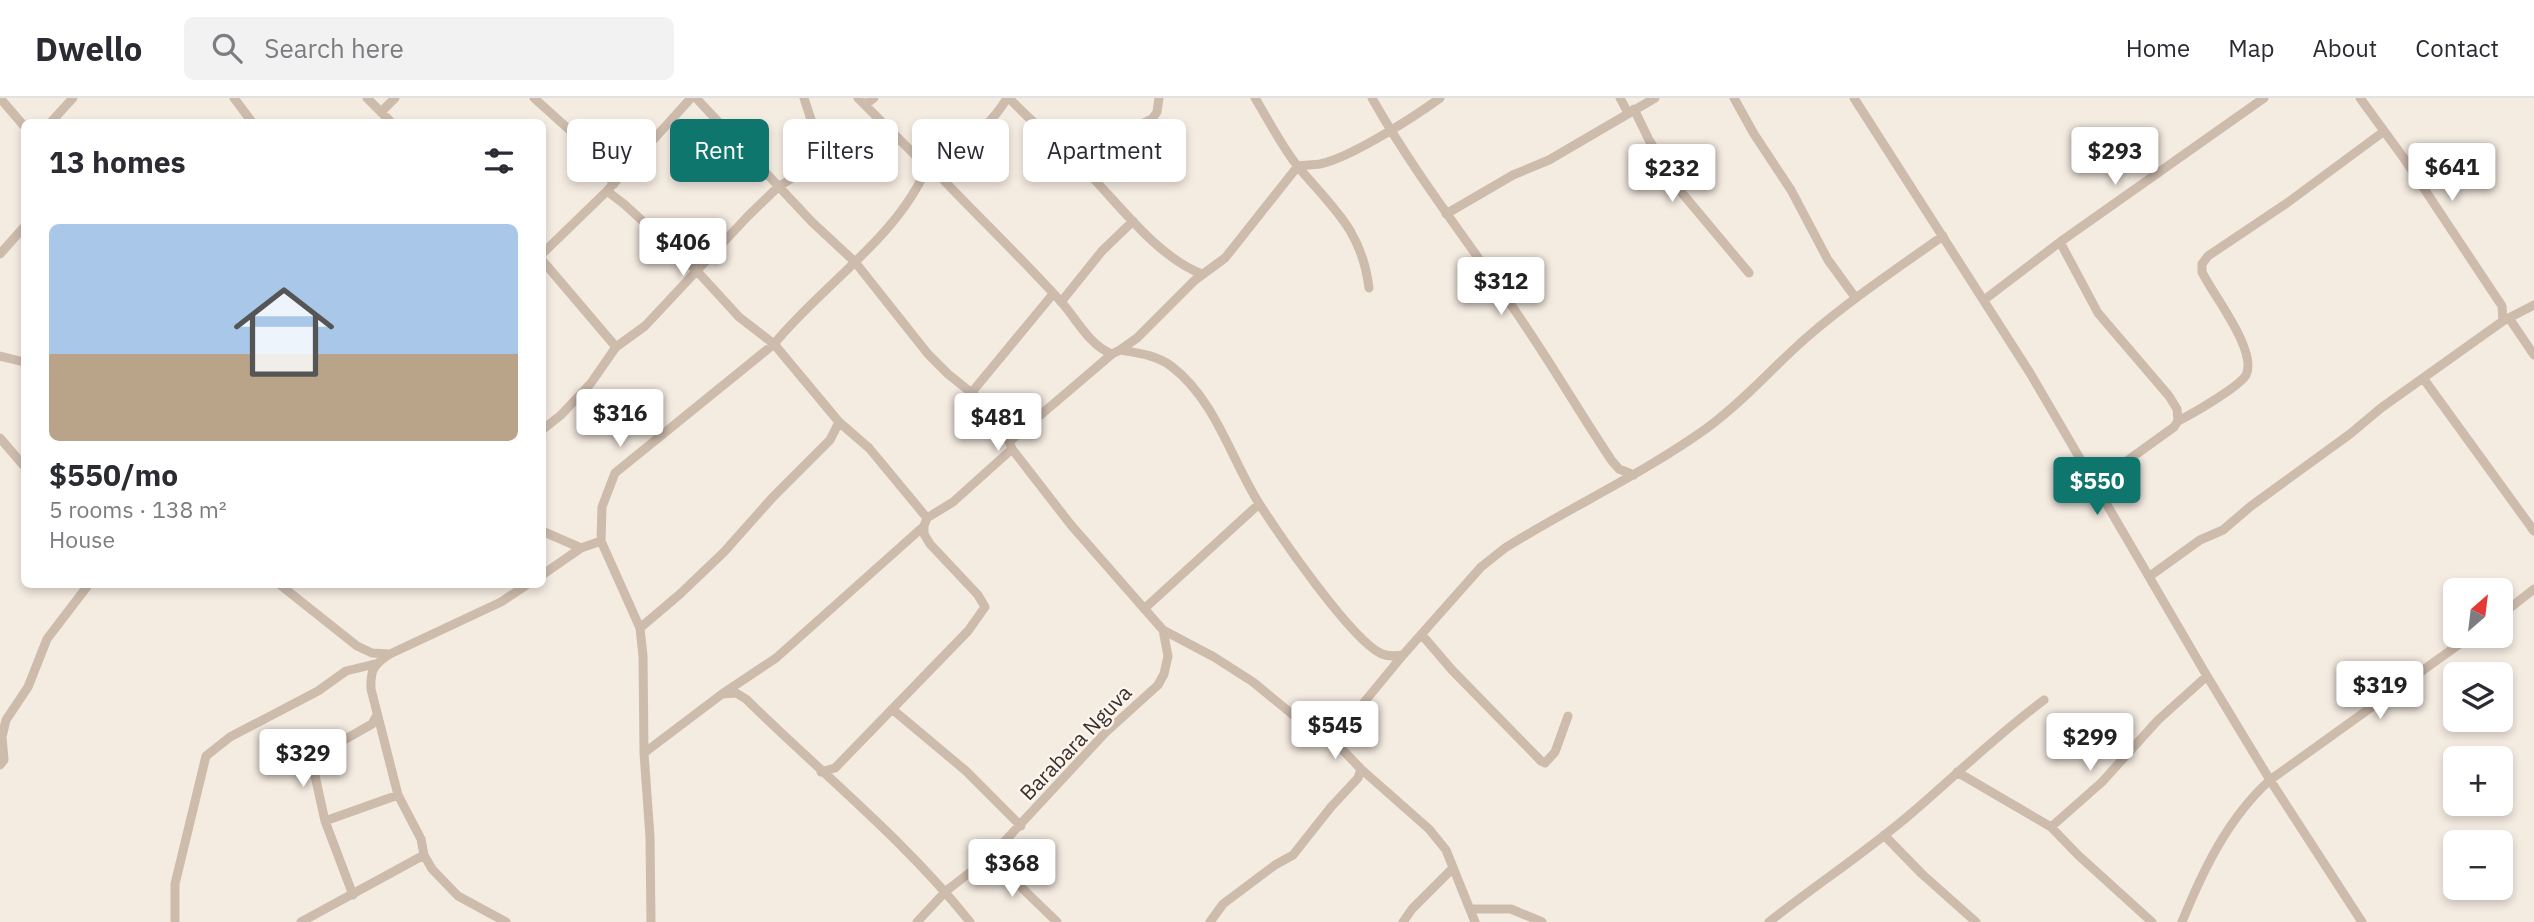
<!DOCTYPE html>
<meta charset="utf-8">
<style>
body{margin:0;font-family:"IBM Plex Sans",sans-serif;background:#f2f2f3;color:#2b2b33;height:100vh;display:flex;flex-direction:column;font-size:26px;white-space:nowrap}
*{box-sizing:border-box;margin:0}
p{font-size:23px;color:#7c7c81}
.icon{flex:none;width:38px;height:38px;fill:none;stroke:currentColor;stroke-width:2;stroke-linecap:round;stroke-linejoin:round}
.map{position:relative;flex:1;overflow:hidden}
.details{position:absolute;left:21px;top:21px;width:525px;height:469px;display:flex;flex-direction:column;background:#fff;border-radius:10px;box-shadow:0 4px 10px #0003}
.details>*{flex:none}
.guide{position:absolute;left:567px;top:21px;width:665px;height:63px;display:flex;gap:14px}
.needle{width:46px;rotate:28deg}
.controls{position:absolute;left:2443px;top:480px;display:grid;gap:14px}
.controls a{display:grid;place-items:center;width:70px;height:70px;border-radius:10px;background:#fff;box-shadow:0 4px 10px #0003;font-size:35px}
.price{position:absolute;translate:-50% -60px;padding:0 16px;border-radius:7px;background:#fff;color:#222;font-size:23px;line-height:46px;filter:drop-shadow(0 2px 4px #0008)}
.price::after{content:'';position:absolute;left:50%;top:42px;width:21px;height:16px;margin-left:-10px;background:inherit;clip-path:polygon(0 0,100% 0,50% 100%)}
.price.active{background:#0f766e;color:#fff}
ul{padding:0;list-style:none}
li{display:grid;align-content:center;gap:14px;height:371px;padding:0 28px}
li+li{border-top:2px solid #e1e1e2}
li span{display:grid;place-items:center;height:217px;border-radius:10px;color:#555}
li>.icon{margin-inline-start:auto}
span .icon{width:126px;height:126px;fill:#fffc;stroke-width:1}
li b{font-size:30px}
h2{display:flex;justify-content:space-between;align-items:center;height:84px;padding:0 28px;font-size:30px}
.pill{padding:0 24px;border-radius:10px;background:#fff;box-shadow:0 4px 10px #0003;font-size:24px;line-height:63px}
.pill.active{background:#0f766e;color:#fff}
header{display:flex;align-items:center;gap:42px;box-sizing:border-box;height:98px;padding:0 35px;background:#fff;border-bottom:2px solid #e1e1e2}
header strong{font-size:33px}
nav{display:flex;gap:38px;margin-inline-start:auto;font-size:24px}
.search{width:490px;height:63px;background:#f2f2f3;display:flex;align-items:center;gap:18px;box-sizing:border-box;padding:0 24px;border-radius:10px;color:#7c7c81;font-size:26px}
.map>svg:first-child{display:block}
</style>
<header>
<strong>Dwello</strong>
<div class="search"><svg class="icon" aria-label="search" viewBox="0 0 24 24"><circle cx="10" cy="10" r="6"/><path d="M15 15l6 6"/></svg>Search here</div>
<nav><a>Home</a><a>Map</a><a>About</a><a>Contact</a></nav>
</header>
<div class="map">
<svg width="2534" height="824" viewBox="0 0 2534 824">
<rect width="100%" height="100%" fill="#f4ebe1"/>
<g fill="none" stroke-linecap="round" stroke-linejoin="round">
<path stroke="#cdbbac" stroke-width="9" d="M0 0 24 28
M234 0 252 24
M367 0 391 24
M534 0 574 36 614 86
M696 0 812 124 855 164 928 256 948 276 994 313 1001 323 1012 351 1071 427 1163 532 1214 559 1253 584 1309 630 1333 642 1361 671 1429 731 1446 752 1475 824
M1009 0C1033 26 1062 48 1087 74 1120 107 1157 159 1202 176
M1255 0C1269 23 1282 49 1299 70 1334 111 1362 133 1369 190
M1372 0C1418 82 1477 154 1528 232 1557 275 1583 320 1612 363L1619 371 1634 377
M1620 0 1628 15
M1734 0 1754 36 1791 92 1828 162 1855 199
M1854 0 2030 275 2207 578 2270 682 2362 824
M2360 0 2403 59 2502 208 2503 223
M865 7 874 0
M1634 11 1649 42 1682 95 1749 175
M381 14 395 0
M51 24 73 0
M927 69 934 72C976 117 1022 160 1063 206 1077 222 1090 248 1112 256L1120 252 1137 240 1195 182 1225 160 1298 68C1305 67 1313 67 1320 66 1350 60 1414 19 1440 0
M934 72C959 49 990 30 1007 0
M1085 72 1128 32 1152 21 1157 14 1159 0
M607 93 624 106 696 172 739 219 774 246 839 324 830 342 773 399 724 454 680 496 640 530
M1446 116 1513 77 1549 62 1655 0
M2060 144 2098 215 2169 298 2177 311 2178 323 2174 329 2113 373 2102 398
M0 156 24 129
M542 156 607 93 691 0
M542 162 616 249
M1984 202 2060 144 2264 0
M1061 204 1102 153 1133 123
M2509 220 2534 257
M1120 252C1138 255 1156 257 1171 268 1216 302 1231 362 1260 407 1280 438 1352 543 1382 556 1389 559 1396 558 1403 557L1481 469 1505 450C1572 408 1643 376 1707 330 1744 303 1772 270 1806 240 1849 203 1896 171 1943 138
M0 258 24 264
M2423 280 2534 433
M972 294 1053 196
M2178 323C2192 316 2239 289 2246 277 2258 253 2213 197 2202 174V166L2208 158 2287 105 2383 34
M839 324 869 350 927 420
M542 332 561 317 591 285 616 249 645 228 748 118 778 89 794 79 808 66 815 53 817 40 804 0
M0 340 24 368
M1010 343 1112 256
M542 433 581 450 601 443
M542 477 581 450
M2150 478 2200 442 2223 432 2251 408 2350 336 2381 310 2503 223 2534 207
M279 486 357 548 372 555 390 556
M1144 511 1259 406
M2501 517 2534 491
M1422 537 1452 572 1541 663 1545 665 1555 654 1568 618
M723 596 736 595 746 601C821 675 905 742 970 824
M892 611 966 673 1021 728
M1333 642 1403 557
M644 655 722 596 776 560 924 428 927 420 953 404 1012 351
M0 667 4 662 2 639 6 622 28 589 47 541 89 486
M821 674 835 670 968 533 985 509 978 497 930 446 924 436V428
M1957 674 2051 729 2102 684 2158 622 2207 578
M325 723 398 697
M2051 729 2078 757 2152 824
M1884 737 1922 776 1976 824
M990 759 1057 824
M353 797 325 723 312 664 314 659 372 626 377 617
M1470 811H1511L1542 824
M175 824V786L206 658 230 639 318 593 346 573 375 566
M301 824 424 757
M506 824 458 798 432 771 424 757 421 741 398 697 371 591C370 572 374 566 390 556L501 504 528 486
M651 824 650 739 644 655 643 558 640 530 601 443 602 409 615 375 774 246C821 188 898 139 927 69L858 0
M917 824 946 793 990 759 1105 635 1158 587 1164 576 1168 558 1163 532
M1210 824 1223 806 1275 767 1293 757 1331 709 1358 680 1361 671
M1403 824 1412 811 1453 770
M1769 824C1817 786 1868 753 1914 713 1957 676 1998 636 2044 602
M2182 824C2203 772 2228 720 2270 682L2472 537"/>
</g>
<g text-anchor="middle" stroke-width="5" stroke-linejoin="round" paint-order="stroke">
<g font-size="21" fill="#3b302b" stroke="#fbf5ee">
<text transform="translate(1076 645) rotate(-46)" y="7">Barabara Nguva</text>
</g>
</g>
</svg>
<div class="controls">
<a><svg class="needle" viewBox="-14 -14 28 28"><path d="M0-13l5 13h-10z" fill="#e53935"/><path d="M0 13l5-13h-10z" fill="#7c7c81"/></svg></a>
<a><svg class="icon" aria-label="layers" viewBox="0 0 24 24"><path d="M12 4l9 5-9 5-9-5zM3 14l9 5 9-5"/></svg></a>
<a>+</a>
<a>−</a>
</div>
<b class="price" style="left:2115px;top:89px">$293</b>
<b class="price" style="left:2452px;top:105px">$641</b>
<b class="price" style="left:1672px;top:106px">$232</b>
<b class="price" style="left:683px;top:180px">$406</b>
<b class="price" style="left:1501px;top:219px">$312</b>
<b class="price" style="left:620px;top:351px">$316</b>
<b class="price" style="left:998px;top:355px">$481</b>
<b class="price active" style="left:2097px;top:419px">$550</b>
<b class="price" style="left:2380px;top:623px">$319</b>
<b class="price" style="left:1335px;top:663px">$545</b>
<b class="price" style="left:2090px;top:675px">$299</b>
<b class="price" style="left:303px;top:691px">$329</b>
<b class="price" style="left:1012px;top:801px">$368</b>
<div class="guide">
<a class="pill">Buy</a>
<a class="pill active">Rent</a>
<a class="pill">Filters</a>
<a class="pill">New</a>
<a class="pill">Apartment</a>
</div>
<section class="details">
<h2>13 homes<svg class="icon" aria-label="filters" viewBox="0 0 24 24"><path d="M4 7h16M4 17h16"/><circle cx="9" cy="7" r="2"/><circle cx="15" cy="17" r="2"/></svg></h2>
<ul>
<li><span style="background:linear-gradient(#a9c7e8 60%,#b9a48a 0)"><svg class="icon" aria-label="home" viewBox="0 0 24 24"><path d="M3 11l9-7 9 7M6 9v11h12V9"/></svg></span><div><b>$550/mo</b><p>5 rooms · 138 m²</p><p>House</p></div></li>
</ul>
</section>
</div>
